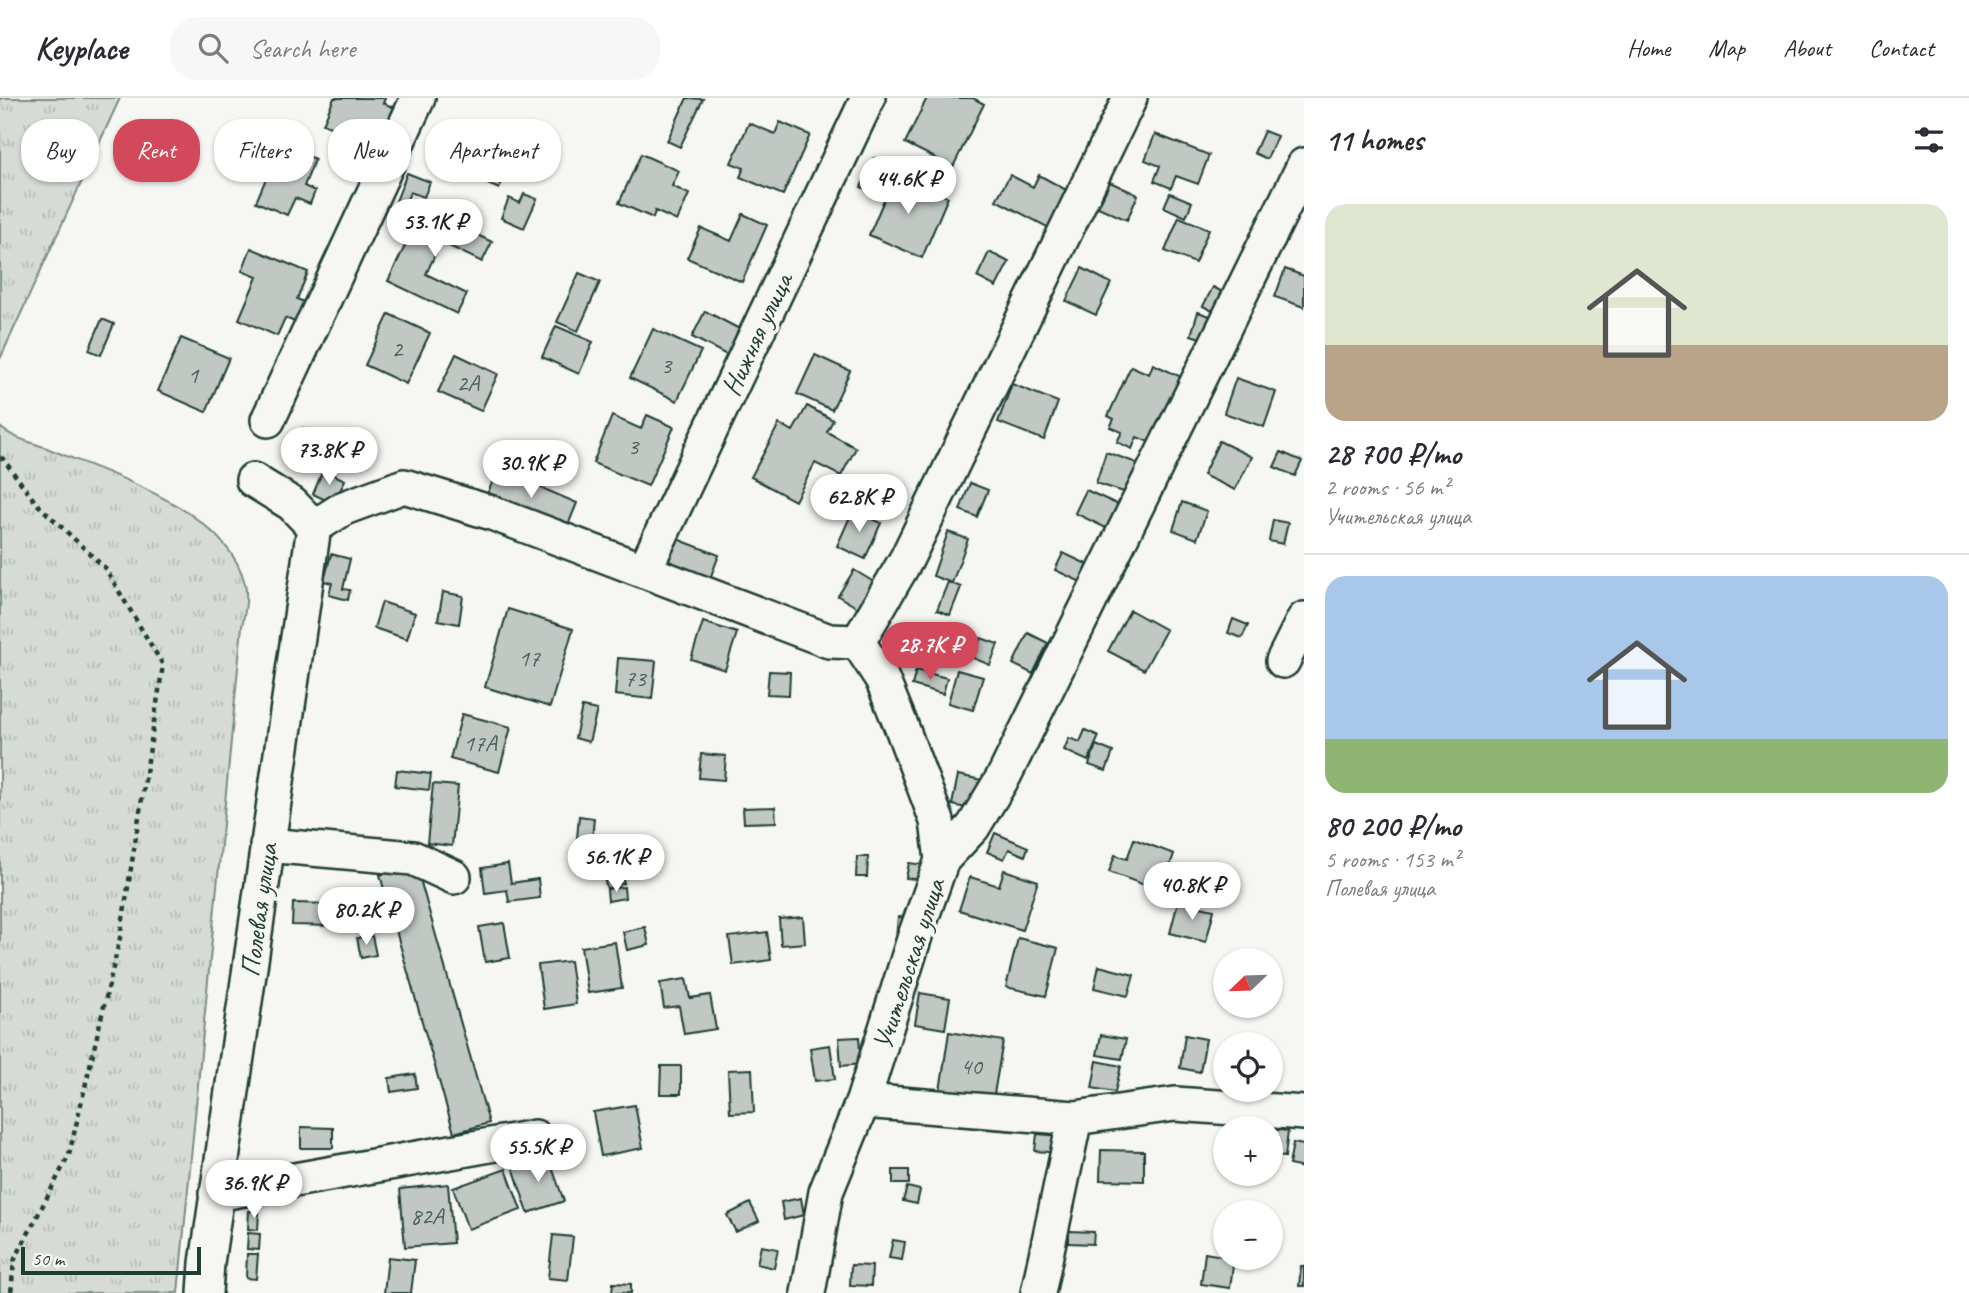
<!DOCTYPE html>
<meta charset="utf-8">
<style>
body{margin:0;font-family:Caveat,sans-serif;background:#f7f7f7;color:#2b2b33;height:100vh;display:flex;flex-direction:column;font-size:26px;white-space:nowrap}
*{box-sizing:border-box;margin:0}
p{font-size:23px;color:#7c7c81}
.icon{flex:none;width:38px;height:38px;fill:none;stroke:currentColor;stroke-width:2;stroke-linecap:round;stroke-linejoin:round}
.map{position:relative;flex:1;overflow:hidden}
.drawer{display:flex;flex-direction:column;background:#fff;width:665px}
.drawer>*{flex:none}
.guide{position:absolute;left:21px;top:21px;width:665px;height:63px;display:flex;gap:14px}
.needle{width:46px;rotate:247deg}
.fabs{position:absolute;left:1213px;top:850px;display:grid;gap:14px}
.fabs a{display:grid;place-items:center;width:70px;height:70px;border-radius:50%;background:#fff;box-shadow:0 2px 5px #0004;font-size:35px}
.scale{position:absolute;left:21px;bottom:18px;width:180px;box-sizing:border-box;padding-left:7px;border:4px solid #1f3d34;border-top:0;font-size:19px;line-height:24px;white-space:nowrap;color:#1f3d34;-webkit-text-stroke:5px #f6f6f2;paint-order:stroke}
.price{position:absolute;translate:-50% -60px;padding:0 16px;border-radius:24px;background:#fff;color:#222;font-size:23px;line-height:46px;filter:drop-shadow(0 2px 4px #0008)}
.price::after{content:'';position:absolute;left:50%;top:42px;width:21px;height:16px;margin-left:-10px;background:inherit;clip-path:polygon(0 0,100% 0,50% 100%)}
.price.current{background:#d1495b;color:#fff}
ul{padding:0;list-style:none}
li{display:grid;align-content:center;gap:14px;height:371px;padding:0 21px}
li+li{border-top:2px solid #e1e1e2}
li span{display:grid;place-items:center;height:217px;border-radius:21px;color:#555}
li>.icon{margin-inline-start:auto}
span .icon{width:126px;height:126px;fill:#fffc;stroke-width:1}
li b{font-size:30px}
h2{display:flex;justify-content:space-between;align-items:center;height:84px;padding:0 21px;font-size:30px}
.pill{padding:0 24px;border-radius:28px;background:#fff;box-shadow:0 2px 5px #0004;font-size:24px;line-height:63px}
.pill.current{background:#d1495b;color:#fff}
header{display:flex;align-items:center;gap:42px;box-sizing:border-box;height:98px;padding:0 35px;background:#fff;border-bottom:2px solid #e1e1e2}
header strong{font-size:33px}
nav{display:flex;gap:38px;margin-inline-start:auto;font-size:24px}
.search{width:490px;height:63px;background:#f7f7f7;display:flex;align-items:center;gap:18px;box-sizing:border-box;padding:0 24px;border-radius:28px;color:#7c7c81;font-size:26px}
main{display:flex;flex:1;min-height:0}
.map>svg:first-child{display:block}
</style>
<header>
<strong>Keyplace</strong>
<div class="search"><svg class="icon" aria-label="search" viewBox="0 0 24 24"><circle cx="10" cy="10" r="6"/><path d="M15 15l6 6"/></svg>Search here</div>
<nav><a>Home</a><a>Map</a><a>About</a><a>Contact</a></nav>
</header>
<main>
<div class="map">
<svg width="1304" height="1195" viewBox="0 0 1304 1195">
<defs>
<pattern id="grass-tufts" width="24" height="20" patternUnits="userSpaceOnUse" patternTransform="scale(1.75)"><rect width="24" height="20" fill="#d6dbd6"/><path d="M3 7l-1-3M5 7V3M7 7l1-3M15 17l-1-3M17 17v-4M19 17l1-3" fill="none" stroke="#b7bdb8"/></pattern>
</defs>
<rect width="100%" height="100%" fill="#f6f6f2"/>
<filter id="ink" filterUnits="userSpaceOnUse"><feTurbulence type="fractalNoise" baseFrequency=".0143" numOctaves="2"/><feDisplacementMap in="SourceGraphic" scale="14" xChannelSelector="R" yChannelSelector="G"/><feConvolveMatrix kernelMatrix="1 2 1 2 8 2 1 2 1" color-interpolation-filters="sRGB"/></filter>
<g filter="url(#ink)">
<path fill="url(#grass-tufts)" stroke="#7a8c85" stroke-width="2" d="M0 0H120L0 261Z
M0 329C12 340 34 345 49 351 111 377 227 411 245 486 248 500 245 514 242 528L178 1195H0Z"/>
<path fill="#c1c8c3" stroke="#1f3d34" stroke-width="2" d="M334 0H385L383 5 395 10 386 32 371 26 363 43 323 26Z
M687 0 703 1 680 49 667 43Z
M927 0H973L984 6 953 69 905 45Z
M780 24 810 37 783 97 740 79 744 70 731 65 749 25 775 36Z
M473 26 519 47 499 91 453 71Z
M1264 33 1277 38 1267 61 1254 55Z
M1155 36 1209 57 1198 86 1176 78 1171 90 1154 83 1160 68 1145 62Z
M266 39 315 61 304 88 315 93 310 106 295 100 287 117 256 104 274 62 259 55Z
M641 56 679 73 672 88 689 96 677 123 655 113 653 120 619 105Z
M874 60 897 70 884 100 861 89Z
M407 75 430 84 424 99 410 94 402 115 393 111Z
M895 76 948 99 922 160 869 137Z
M1010 77 1033 89 1039 77 1068 93 1049 130 996 102Z
M1110 84 1138 97 1127 122 1098 109Z
M1170 95 1192 104 1186 119 1164 109Z
M524 96 537 101 524 130 501 120 509 100 520 105Z
M423 111 492 144 482 164 441 144 426 176 467 196 457 216 388 183Z
M743 116 767 127 742 184 687 160 701 130 731 143Z
M1179 119 1209 131 1195 165 1165 153Z
M251 150 308 174 297 201 308 206 300 226 285 220 277 238 239 221 257 179 242 173Z
M989 154 1009 164 996 189 977 179Z
M1082 170 1111 185 1096 217 1066 203Z
M1285 171 1304 178V209L1275 199Z
M579 175 600 184 578 233 557 224Z
M1213 189 1230 198 1220 217 1203 208Z
M705 213 753 238 740 264 692 239Z
M1198 214 1213 219 1206 242 1191 237Z
M389 216 430 235 406 286 365 267Z
M102 221 114 226 101 257 89 252Z
M556 228 593 244 579 276 542 259Z
M653 231 701 253 677 303 630 280Z
M181 240 229 260 206 314 158 293Z
M456 256 498 276 481 313 438 294Z
M815 257 850 273 832 312 797 296Z
M1153 266 1190 283 1168 352 1137 339 1132 351 1117 344 1122 334 1110 329 1114 321 1108 318 1131 268 1149 276Z
M1236 280 1276 294 1264 329 1224 315Z
M1012 286 1058 304 1044 342 998 324Z
M807 308 833 322 827 334 856 350 841 378 815 365 795 403 751 379 779 326 793 333Z
M647 317 674 329 648 388 593 365 612 318 641 331Z
M303 330 331 345 318 370 290 356Z
M1219 343 1252 359 1235 392 1203 377Z
M1106 354 1140 366 1130 396 1096 385Z
M1281 354 1302 363 1295 378 1274 369Z
M498 371 577 405 566 432 486 399Z
M323 372 345 382 334 406 313 396Z
M970 385 988 392 977 419 960 412Z
M1086 392 1121 408 1110 432 1075 415Z
M1182 404 1207 413 1197 441 1173 432Z
M853 412 881 425 865 461 837 448Z
M1273 422 1288 425 1283 446 1269 443Z
M948 434 968 441 952 485 933 478Z
M677 441 719 457 706 491 664 475Z
M1063 455 1091 468 1083 485 1055 472Z
M331 456 350 461 343 491 350 492 348 502 329 497 332 485 324 483Z
M854 472 879 487 863 513 838 498Z
M948 484 961 489 950 517 937 512Z
M443 494 463 498 459 526 438 522Z
M382 504 415 515 407 541 374 530Z
M508 511 573 531 550 609 485 589Z
M1130 512 1166 532 1144 572 1108 553Z
M1233 521 1248 527 1242 540 1228 535Z
M703 524 737 535 725 572 691 561Z
M1028 535 1048 545 1033 576 1013 566Z
M981 540 998 546 990 567 973 560Z
M618 560 656 563 652 601 615 597Z
M916 572 947 580 943 596 912 587Z
M957 572 983 579 973 612 948 605Z
M769 573 790 574 789 597 767 596Z
M582 609 597 612 589 644 575 640Z
M462 616 511 629 499 674 450 661Z
M1085 632 1099 638 1088 663 1064 652 1069 640 1080 644Z
M1096 647 1113 654 1106 673 1089 667Z
M701 656 726 658 724 682 699 680Z
M397 672 431 676 429 692 395 688Z
M958 677 982 682 976 712 952 707Z
M433 686 458 688 452 748 427 745Z
M775 709 776 724 744 725 743 710Z
M579 718 594 720 591 753 576 752Z
M995 735 1028 749 1025 758 1009 751 1004 761 987 754Z
M1134 741 1174 756 1161 793 1109 774 1115 757 1127 761Z
M857 759H868L867 779H856Z
M909 765 924 767 922 782 906 780Z
M508 766 511 785 538 781 540 800 509 804 507 792 485 795 482 770Z
M416 767 489 1025 454 1035 380 777Z
M1004 772 1038 783 1022 832 959 812 970 779 999 788Z
M621 774 624 785 607 791 604 780Z
M624 789 625 800 608 803 607 791Z
M1178 804 1214 812 1206 844 1170 835Z
M293 805 334 806 333 828 292 827Z
M803 819 805 845 781 847 779 821Z
M898 819 915 820 913 841 896 840Z
M504 825 510 860 485 864 479 829Z
M645 829 649 847 627 852 623 834Z
M767 834 771 862 733 867 729 839Z
M372 838 376 857 361 860 357 840Z
M1018 840 1058 850 1046 898 1006 889Z
M615 844 622 890 588 895 581 849Z
M570 863 576 906 544 911 538 867Z
M1099 868 1134 877 1128 898 1094 890Z
M686 881 690 900 710 897 716 931 684 936 679 908 664 910 660 885Z
M920 895 950 900 945 931 915 926Z
M949 934 1003 943 993 1002 940 993Z
M1101 937 1126 941 1122 961 1097 957Z
M1185 937 1206 941 1200 974 1180 970Z
M859 939 861 966 841 968 839 940Z
M830 947 835 981 815 983 810 950Z
M1097 963 1121 968 1115 994 1092 990Z
M661 968H681V996H660Z
M752 971 754 1014 730 1015 728 972Z
M415 976 417 990 391 994 389 980Z
M635 1007 643 1050 601 1058 593 1014Z
M1236 1026 1257 1030V1031H1235Z
M301 1029 333 1030V1050H301Z
M1270 1031 1288 1033 1285 1059 1270 1057Z
M1037 1036 1063 1038 1061 1055 1035 1053Z
M1293 1045 1304 1047V1070L1289 1067Z
M1101 1052 1144 1053V1083L1100 1082Z
M548 1058 564 1103 528 1115 513 1069Z
M506 1071 521 1112 468 1131 453 1090Z
M893 1072H909V1086H893Z
M448 1086 453 1145 405 1149 400 1091Z
M907 1089 920 1092 917 1106 903 1103Z
M801 1100 804 1117 784 1122 781 1104Z
M750 1105 759 1123 736 1134 727 1117Z
M249 1113H259L258 1132 248 1131Z
M1069 1133 1094 1134 1093 1146 1069 1145Z
M248 1135 260 1136 259 1152 247 1151Z
M553 1137 573 1139 568 1182 548 1180Z
M893 1142 905 1144 902 1162 889 1160Z
M761 1148 778 1151 774 1170 757 1166Z
M1205 1155 1234 1160 1230 1190 1201 1186Z
M247 1156H258L256 1181 246 1180Z
M388 1159 415 1162 411 1195H384Z
M851 1167 872 1168 871 1188 850 1187Z
M1301 1168H1304V1188H1299Z
M613 1185 631 1186V1195H612Z"/>
<g fill="none" stroke-linecap="round" stroke-linejoin="round">
<defs>
<path id="minor" d="M268 322 418 0
M253 382 292 406 314 429
M314 429 344 410 404 388 492 415 829 543 858 544
M644 473 868 0
M858 544 907 460 1130 0
M1283 563 1304 521
M267 747 413 760 454 779
M942 762 973 729 1005 676 1304 67
M863 1003 1075 1020 1175 1006 1304 1015
M216 1096 535 1039
M205 1195 207 1165 314 429
M808 1195 826 1094 863 1003 915 838 942 762 937 723 902 630 882 581 858 544
M1038 1195 1075 1020"/>
</defs>
<use href="#minor" stroke="#1f3d34" stroke-width="38"/>
<path stroke="#1f3d34" stroke-width="4.5" stroke-dasharray="5 5" stroke-linecap="butt" d="M0 360 3 361 36 405 105 470 163 567 120 840 69 1057 14 1163 11 1195"/>
<use href="#minor" stroke="#f6f6f2" stroke-width="33"/>
</g>
</g>
<g text-anchor="middle" stroke-width="7" stroke-linejoin="round" paint-order="stroke">
<g font-size="24" fill="#486058">
<text x="397" y="259">2</text>
<text x="666" y="275">3</text>
<text x="193" y="285">1</text>
<text x="468" y="293">2А</text>
<text x="633" y="356">3</text>
<text x="529" y="568">17</text>
<text x="635" y="588">73</text>
<text x="480" y="653">17А</text>
<text x="971" y="976">40</text>
<text x="427" y="1126">82А</text>
</g>
<g font-size="28" fill="#1f3d34" stroke="#f6f6f2">
<text transform="translate(756 236) rotate(-65)" y="10">Нижняя улица</text>
<text transform="translate(258 812) rotate(-82)" y="10">Полевая улица</text>
<text transform="translate(908 866) rotate(-72)" y="10">Учительская улица</text>
</g>
</g>
</svg>
<div class="fabs">
<a><svg class="needle" viewBox="-14 -14 28 28"><path d="M0-13l5 13h-10z" fill="#e53935"/><path d="M0 13l5-13h-10z" fill="#7c7c81"/></svg></a>
<a><svg class="icon" aria-label="locate" viewBox="0 0 24 24"><circle cx="12" cy="12" r="6"/><path d="M12 2v4M12 18v4M2 12h4M18 12h4"/></svg></a>
<a>+</a>
<a>−</a>
</div>
<div class="scale">50 m</div>
<b class="price" style="left:908px;top:118px">44.6K ₽</b>
<b class="price" style="left:435px;top:161px">53.1K ₽</b>
<b class="price" style="left:329px;top:389px">73.8K ₽</b>
<b class="price" style="left:531px;top:402px">30.9K ₽</b>
<b class="price" style="left:859px;top:436px">62.8K ₽</b>
<b class="price current" style="left:930px;top:584px">28.7K ₽</b>
<b class="price" style="left:616px;top:796px">56.1K ₽</b>
<b class="price" style="left:1192px;top:824px">40.8K ₽</b>
<b class="price" style="left:366px;top:849px">80.2K ₽</b>
<b class="price" style="left:538px;top:1086px">55.5K ₽</b>
<b class="price" style="left:254px;top:1122px">36.9K ₽</b>
<div class="guide">
<a class="pill">Buy</a>
<a class="pill current">Rent</a>
<a class="pill">Filters</a>
<a class="pill">New</a>
<a class="pill">Apartment</a>
</div>
</div>
<section class="drawer">
<h2>11 homes<svg class="icon" aria-label="filters" viewBox="0 0 24 24"><path d="M4 7h16M4 17h16"/><circle cx="9" cy="7" r="2"/><circle cx="15" cy="17" r="2"/></svg></h2>
<ul>
<li><span style="background:linear-gradient(#dfe7d0 65%,#b9a48a 0)"><svg class="icon" aria-label="home" viewBox="0 0 24 24"><path d="M3 11l9-7 9 7M6 9v11h12V9"/></svg></span><div><b>28 700 ₽/mo</b><p>2 rooms · 56 m²</p><p>Учительская улица</p></div></li>
<li><span style="background:linear-gradient(#a9c7e8 75%,#8fb573 0)"><svg class="icon" aria-label="home" viewBox="0 0 24 24"><path d="M3 11l9-7 9 7M6 9v11h12V9"/></svg></span><div><b>80 200 ₽/mo</b><p>5 rooms · 153 m²</p><p>Полевая улица</p></div></li>
</ul>
</section>
</main>
